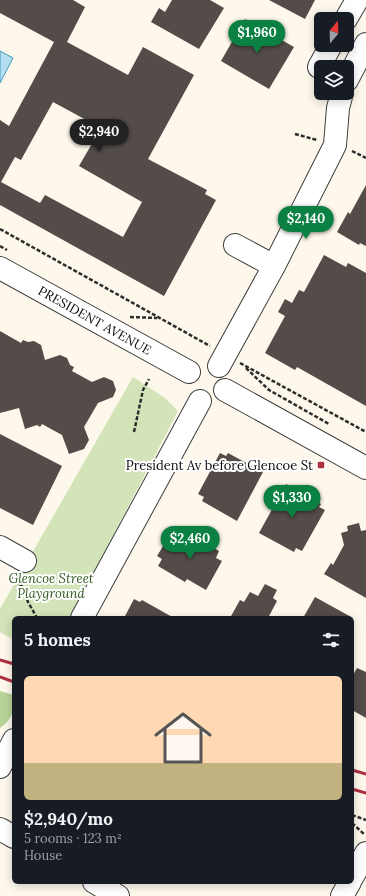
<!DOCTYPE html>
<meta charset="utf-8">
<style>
body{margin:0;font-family:Lora,serif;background:#242831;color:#f1f3f6;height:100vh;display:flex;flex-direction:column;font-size:15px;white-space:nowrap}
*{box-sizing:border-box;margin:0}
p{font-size:13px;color:#9ea1a6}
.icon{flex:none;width:22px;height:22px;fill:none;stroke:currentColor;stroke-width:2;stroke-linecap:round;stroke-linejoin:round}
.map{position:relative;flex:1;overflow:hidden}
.details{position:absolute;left:12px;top:616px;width:342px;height:268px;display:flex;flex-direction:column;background:#171b24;border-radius:6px;box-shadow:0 2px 10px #0003}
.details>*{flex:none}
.needle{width:26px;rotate:19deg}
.controls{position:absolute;left:314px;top:12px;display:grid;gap:8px}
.controls a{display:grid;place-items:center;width:40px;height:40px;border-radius:6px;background:#171b24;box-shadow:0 2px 10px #0003;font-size:20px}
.price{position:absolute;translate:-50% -34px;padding:0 9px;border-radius:14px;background:#0b8043;color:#fff;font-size:13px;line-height:26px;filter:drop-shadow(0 1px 2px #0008)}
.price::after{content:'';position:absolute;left:50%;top:24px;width:12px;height:9px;margin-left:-6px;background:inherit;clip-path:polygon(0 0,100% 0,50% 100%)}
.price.active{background:#222;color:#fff}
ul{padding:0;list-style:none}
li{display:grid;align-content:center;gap:8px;height:212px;padding:0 12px}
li+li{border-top:1px solid #363941}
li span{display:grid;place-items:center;height:124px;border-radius:6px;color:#555}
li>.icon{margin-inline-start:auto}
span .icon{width:72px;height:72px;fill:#fffc;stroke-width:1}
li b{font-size:17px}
h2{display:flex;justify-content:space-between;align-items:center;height:48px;padding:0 12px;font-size:17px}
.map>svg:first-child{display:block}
</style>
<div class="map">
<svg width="366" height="896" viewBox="0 0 366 896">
<rect width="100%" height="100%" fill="#fdf8eb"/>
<path fill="#d3e4b9" d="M133 377 165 398 178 411 70 618H14V640L0 632V609Z"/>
<path fill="#b8d399" d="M0 691 14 695C14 710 13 719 0 728Z"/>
<path fill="#b5dff0" stroke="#4399c0" d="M0 51 13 58 0 83Z"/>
<path fill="#534c49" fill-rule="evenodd" d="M0 0H73L85 7 67 42 128 75 143 47 194 75 148 159 207 190 205 194 216 200 164 296 0 205V120L9 126 54 42 0 13ZM53 102 101 128 79 166 142 202 123 237 45 195 40 203 1 182 15 157 21 160Z
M172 0H210L224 8 199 49 151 22 159 8 165 12Z
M269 0H315L305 19Z
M245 19 294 47 269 89 221 61Z
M366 185V246L360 243 359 245 337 232 348 212 350 214Z
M324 255 346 267 348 263 366 273V406L297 367 295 370 265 353 285 316 278 312 285 299 292 303 299 290 304 292Z
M0 331 21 343 23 340 28 342 34 341 41 345 45 360 60 355 67 358 70 365 74 367 72 371 92 382 104 377 113 381 116 390 113 397 98 403 84 427 89 440 84 449 69 454 62 435 42 424 40 427 37 425 25 429 19 408 0 413Z
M0 434 62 466 33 525 0 508Z
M220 453 226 456 228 453 263 472 237 521 202 501 204 497 198 494Z
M286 484 321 504 319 507 325 510 302 551 296 548 294 552 259 533Z
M359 523 361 531 366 530V598L324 574 331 563 333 565 344 545 341 533 348 531 347 526Z
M177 532 184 536 186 532 219 551 216 558 222 561 206 590 187 579 185 582 158 566 162 559 157 556 168 538 172 540Z
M265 584 277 590 273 598 277 601 268 618H230L240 600 244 602 250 592 258 596Z
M315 597 353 618H303Z
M134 599 140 602 142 600 174 618H124Z
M357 668 366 672V718L352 710V677Z"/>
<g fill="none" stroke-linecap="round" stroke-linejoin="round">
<defs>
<path id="minor" d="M346 19 357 0
M319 67 331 45
M347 80 366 44
M235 245 274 266
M0 268 189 372
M219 366 274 266 335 145 338 108 342 93
M225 390 366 468
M0 547 25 561
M82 618 200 401
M0 767 14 740
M0 829 14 837
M352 878 366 853
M94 882 118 896
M342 896 350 882"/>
</defs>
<use href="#minor" stroke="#3e3e3e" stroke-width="24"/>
<path stroke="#2d2d2d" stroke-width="2.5" stroke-dasharray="4 2" stroke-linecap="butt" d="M295 134 317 140
M352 151 366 158
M0 229 210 346
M0 246 7 250
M130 317 157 318
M240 363 366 432
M246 368 269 390 329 424
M134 432 143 390 149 379
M10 576 23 587 28 602 37 618
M352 815 366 820
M352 823 365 835"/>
<use href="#minor" stroke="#fff" stroke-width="22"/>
<path stroke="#ae3141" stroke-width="3" d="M0 660 14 664
M0 677 14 682
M352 770 366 774
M352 789 366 793"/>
</g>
<rect fill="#ae3141" stroke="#fff" stroke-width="1.5" x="317" y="461" width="8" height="8" rx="2"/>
<g text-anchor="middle" stroke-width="4" stroke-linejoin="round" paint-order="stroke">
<g font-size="13" fill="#0b0b0b" stroke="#fff">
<text transform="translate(95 320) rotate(29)" y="5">PRESIDENT AVENUE</text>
</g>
<g font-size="13" fill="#0b0b0b" stroke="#fff" text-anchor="end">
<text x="313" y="470">President Av before Glencoe St</text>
</g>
<g font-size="13" font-style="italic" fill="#335c22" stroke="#fff">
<text x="51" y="583">Glencoe Street<tspan x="51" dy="15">Playground</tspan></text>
</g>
</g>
</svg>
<div class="controls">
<a><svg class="needle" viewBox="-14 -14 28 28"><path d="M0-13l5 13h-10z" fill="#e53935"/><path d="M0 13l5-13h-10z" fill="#9ea1a6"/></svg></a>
<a><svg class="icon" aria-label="layers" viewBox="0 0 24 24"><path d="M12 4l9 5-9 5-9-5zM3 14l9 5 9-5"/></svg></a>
</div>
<b class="price" style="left:257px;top:54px">$1,960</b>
<b class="price active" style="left:99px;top:153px">$2,940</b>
<b class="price" style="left:306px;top:240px">$2,140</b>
<b class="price" style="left:292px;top:519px">$1,330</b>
<b class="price" style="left:190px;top:560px">$2,460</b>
<section class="details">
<h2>5 homes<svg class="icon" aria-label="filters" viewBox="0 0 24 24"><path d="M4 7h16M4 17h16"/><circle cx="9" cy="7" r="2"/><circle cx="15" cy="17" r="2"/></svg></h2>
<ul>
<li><span style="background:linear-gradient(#ffd9b3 70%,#c2b280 0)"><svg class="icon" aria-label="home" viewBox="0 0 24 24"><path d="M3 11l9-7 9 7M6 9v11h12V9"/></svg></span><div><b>$2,940/mo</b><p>5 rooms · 123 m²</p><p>House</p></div></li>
</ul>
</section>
</div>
